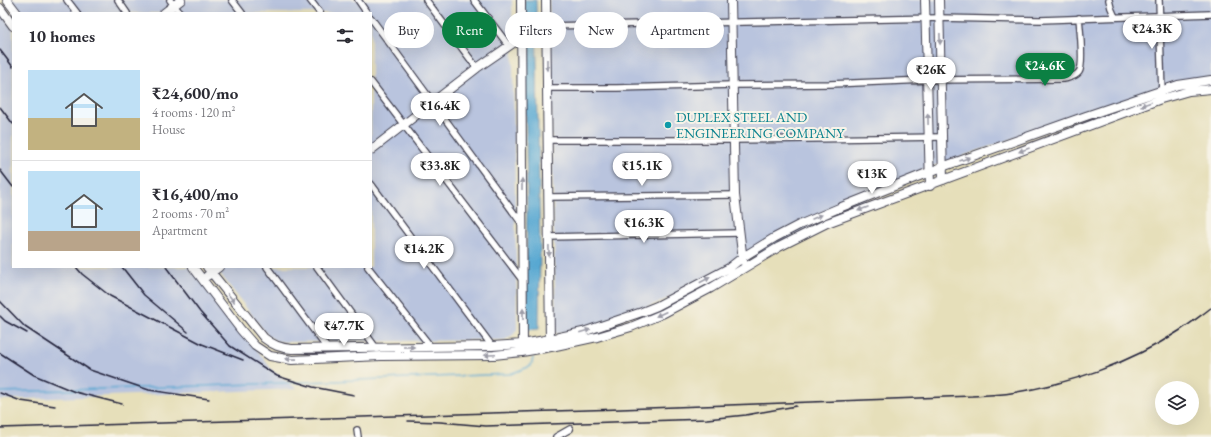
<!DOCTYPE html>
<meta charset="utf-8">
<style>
body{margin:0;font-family:"EB Garamond",serif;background:#f2f2f3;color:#2b2b33;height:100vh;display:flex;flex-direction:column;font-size:15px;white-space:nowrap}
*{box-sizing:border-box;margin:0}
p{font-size:13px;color:#7c7c81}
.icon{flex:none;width:22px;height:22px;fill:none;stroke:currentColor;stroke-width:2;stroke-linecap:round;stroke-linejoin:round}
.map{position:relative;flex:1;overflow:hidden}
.panel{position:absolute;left:12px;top:12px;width:360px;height:256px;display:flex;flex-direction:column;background:#fff;border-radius:0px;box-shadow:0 4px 16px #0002}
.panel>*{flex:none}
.hud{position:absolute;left:384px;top:12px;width:380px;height:36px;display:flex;gap:8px}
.tools{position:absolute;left:1155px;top:381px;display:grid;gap:8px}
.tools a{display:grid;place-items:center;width:44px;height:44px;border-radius:50%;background:#fff;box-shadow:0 4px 16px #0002;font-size:20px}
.price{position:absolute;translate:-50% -34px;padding:0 9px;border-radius:14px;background:#fff;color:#222;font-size:13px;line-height:26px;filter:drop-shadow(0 1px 2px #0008)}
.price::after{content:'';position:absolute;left:50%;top:24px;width:12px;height:9px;margin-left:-6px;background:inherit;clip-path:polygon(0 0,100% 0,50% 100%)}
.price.selected{background:#0b8043;color:#fff}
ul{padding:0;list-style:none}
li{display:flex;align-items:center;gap:12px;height:100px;padding:0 16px}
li+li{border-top:1px solid #e1e1e2}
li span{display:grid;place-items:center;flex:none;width:112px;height:80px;border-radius:0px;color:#555}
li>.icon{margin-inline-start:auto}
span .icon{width:48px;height:48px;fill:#fffc;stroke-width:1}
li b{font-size:17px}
h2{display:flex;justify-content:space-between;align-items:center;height:48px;padding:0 16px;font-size:17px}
.chip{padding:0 14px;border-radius:18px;background:#fff;box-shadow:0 4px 16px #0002;font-size:14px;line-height:36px}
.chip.selected{background:#0b8043;color:#fff}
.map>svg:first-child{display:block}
</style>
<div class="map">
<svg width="1211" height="437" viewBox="0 0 1211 437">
<rect width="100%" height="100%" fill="#f7f3e8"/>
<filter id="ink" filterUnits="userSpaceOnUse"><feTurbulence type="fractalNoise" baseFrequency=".025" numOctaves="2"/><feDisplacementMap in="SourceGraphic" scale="8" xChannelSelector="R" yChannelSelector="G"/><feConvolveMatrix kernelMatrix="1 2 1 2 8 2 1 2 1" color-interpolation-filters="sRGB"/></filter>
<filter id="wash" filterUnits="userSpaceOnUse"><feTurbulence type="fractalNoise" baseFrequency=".012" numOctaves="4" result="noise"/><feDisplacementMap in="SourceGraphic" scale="16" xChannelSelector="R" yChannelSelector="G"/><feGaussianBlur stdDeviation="0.9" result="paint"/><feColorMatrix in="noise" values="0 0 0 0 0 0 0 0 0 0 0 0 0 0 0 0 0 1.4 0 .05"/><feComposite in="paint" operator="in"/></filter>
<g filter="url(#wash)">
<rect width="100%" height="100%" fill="#e6dfba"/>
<path fill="#b9c4de" d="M11 0H512L517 329 514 334 505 340 287 342 276 341 268 336 215 267H371V13H21Z
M549 0H1211V78L1179 82 924 169 694 288 613 321 556 334Z
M0 12 13 29V267H194L273 371 297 389 0 400Z"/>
<path fill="#58a8d2" stroke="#3d6586" d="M524 0H536L540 250 539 329 526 330 527 204Z"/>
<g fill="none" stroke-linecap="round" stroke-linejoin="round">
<path stroke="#58a8d2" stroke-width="1.5" d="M0 392 202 386 510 374 531 366 533 358"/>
</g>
</g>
<g filter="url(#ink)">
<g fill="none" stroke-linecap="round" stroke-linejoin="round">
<defs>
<path id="street" d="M67 0 77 13
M118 0 127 13
M170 0 180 13
M232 0 242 13
M310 0 320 13
M358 0 367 13
M426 0 477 68
M474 0 509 46
M1109 0 1111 8 1115 17
M1159 0 1162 94
M371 18 522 224
M546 26 939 18 1040 20 1211 14
M371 82 523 281
M547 88H617L733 85 830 84 927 80 1064 79C1070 77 1075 77 1079 72 1084 66 1080 28 1079 18
M548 140H734L942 137
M371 184 492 346
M548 197 735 195
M548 237 739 233
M267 267 327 348
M317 267 377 349
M368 267 431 347
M357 430 358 437
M556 437 570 429"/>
<path id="secondary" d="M7 0 17 13
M521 0 523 348
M546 0 550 344
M731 0 735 195 743 261
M925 0 930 186
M939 0 943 180
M0 8 13 26
M164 13 181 0
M371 150 477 68 522 37
M193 267 241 330 255 346 270 356 292 360 381 356 494 355 522 352 551 347 597 337 631 327 662 314 711 288 779 247 827 223 1161 99 1189 91 1211 89
M207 267 264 338C273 345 280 348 292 349L492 346 523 344 550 339 583 332 642 312 657 306 729 268 743 257 774 238 799 225 839 208 942 167 1086 116 1178 85 1211 80
M207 276 219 267"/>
</defs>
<use href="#street" stroke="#3f3e4e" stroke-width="8"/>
<use href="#secondary" stroke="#3f3e4e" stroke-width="10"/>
<use href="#street" stroke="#fff" stroke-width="5.5"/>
<use href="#secondary" stroke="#fff" stroke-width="8"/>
<path stroke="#22223b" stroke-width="1.5" d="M0 50 13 67
M0 107 13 124
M0 170 13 187
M76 267 82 274 110 296 202 344 243 360
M122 267 144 295 188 332
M166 267 200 312 230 346 277 376 313 387 354 395
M0 301 25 327 90 370 149 390 209 399
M0 316 5 321 27 333
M0 353 34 375 75 392 122 404
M0 393 21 401 55 406
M408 421 440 422 486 426 707 419 746 415 796 406
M0 428 621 409 972 396C985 395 998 395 1011 393 1070 384 1130 363 1179 331 1190 324 1200 316 1211 308"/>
</g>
<defs><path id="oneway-solid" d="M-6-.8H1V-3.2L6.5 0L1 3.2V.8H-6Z"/></defs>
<g fill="#9c9ca7">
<use href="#oneway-solid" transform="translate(940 39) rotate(89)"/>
<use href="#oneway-solid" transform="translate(547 65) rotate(90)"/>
<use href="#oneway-solid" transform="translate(1146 104) rotate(160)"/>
<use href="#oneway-solid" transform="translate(928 119) rotate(-91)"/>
<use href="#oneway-solid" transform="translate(1024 150) rotate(160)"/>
<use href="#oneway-solid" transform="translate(965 159) rotate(-20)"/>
<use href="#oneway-solid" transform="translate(522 184) rotate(-90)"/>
<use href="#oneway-solid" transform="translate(863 209) rotate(159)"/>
<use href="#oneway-solid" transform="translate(817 217) rotate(-23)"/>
<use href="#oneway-solid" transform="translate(549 251) rotate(89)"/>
<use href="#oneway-solid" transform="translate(705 280) rotate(-28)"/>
<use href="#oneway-solid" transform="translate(231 298) rotate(51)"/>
<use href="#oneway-solid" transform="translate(523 314) rotate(-90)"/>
<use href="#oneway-solid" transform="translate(661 314) rotate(155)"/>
<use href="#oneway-solid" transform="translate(585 331) rotate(-16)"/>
<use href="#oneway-solid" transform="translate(409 347)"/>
<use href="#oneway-solid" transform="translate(490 355) rotate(178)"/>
<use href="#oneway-solid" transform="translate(291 359) rotate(-179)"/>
</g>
</g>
<circle fill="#0f9aa8" stroke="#f7f3e8" stroke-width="1.5" cx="668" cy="125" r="4"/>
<g text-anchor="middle" stroke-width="4" stroke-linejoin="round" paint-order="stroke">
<g font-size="14" fill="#0d838f" stroke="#f7f3e8" text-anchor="start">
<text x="676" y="122">DUPLEX STEEL AND<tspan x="676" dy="16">ENGINEERING COMPANY</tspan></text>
</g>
</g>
</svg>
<div class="tools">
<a><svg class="icon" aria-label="layers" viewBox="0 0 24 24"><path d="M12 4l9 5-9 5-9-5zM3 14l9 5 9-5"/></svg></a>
</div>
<b class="price" style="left:1152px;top:50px">₹24.3K</b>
<b class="price selected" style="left:1045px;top:87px">₹24.6K</b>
<b class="price" style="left:931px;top:91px">₹26K</b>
<b class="price" style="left:440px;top:127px">₹16.4K</b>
<b class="price" style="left:440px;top:187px">₹33.8K</b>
<b class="price" style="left:642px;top:187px">₹15.1K</b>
<b class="price" style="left:872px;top:195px">₹13K</b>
<b class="price" style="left:644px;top:244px">₹16.3K</b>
<b class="price" style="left:424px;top:270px">₹14.2K</b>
<b class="price" style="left:344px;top:347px">₹47.7K</b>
<div class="hud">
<a class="chip">Buy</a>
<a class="chip selected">Rent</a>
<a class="chip">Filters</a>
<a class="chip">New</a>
<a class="chip">Apartment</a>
</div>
<section class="panel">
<h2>10 homes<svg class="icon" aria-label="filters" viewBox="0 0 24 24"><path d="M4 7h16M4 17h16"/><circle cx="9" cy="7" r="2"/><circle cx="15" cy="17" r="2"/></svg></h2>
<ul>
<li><span style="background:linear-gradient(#bfe0f5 60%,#c2b280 0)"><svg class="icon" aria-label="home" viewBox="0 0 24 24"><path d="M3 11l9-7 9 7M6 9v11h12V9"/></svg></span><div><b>₹24,600/mo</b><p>4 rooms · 120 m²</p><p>House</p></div></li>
<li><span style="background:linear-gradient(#bfe0f5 75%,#b9a48a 0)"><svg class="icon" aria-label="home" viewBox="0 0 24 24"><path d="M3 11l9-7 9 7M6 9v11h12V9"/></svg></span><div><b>₹16,400/mo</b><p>2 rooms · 70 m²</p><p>Apartment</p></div></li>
</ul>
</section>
</div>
